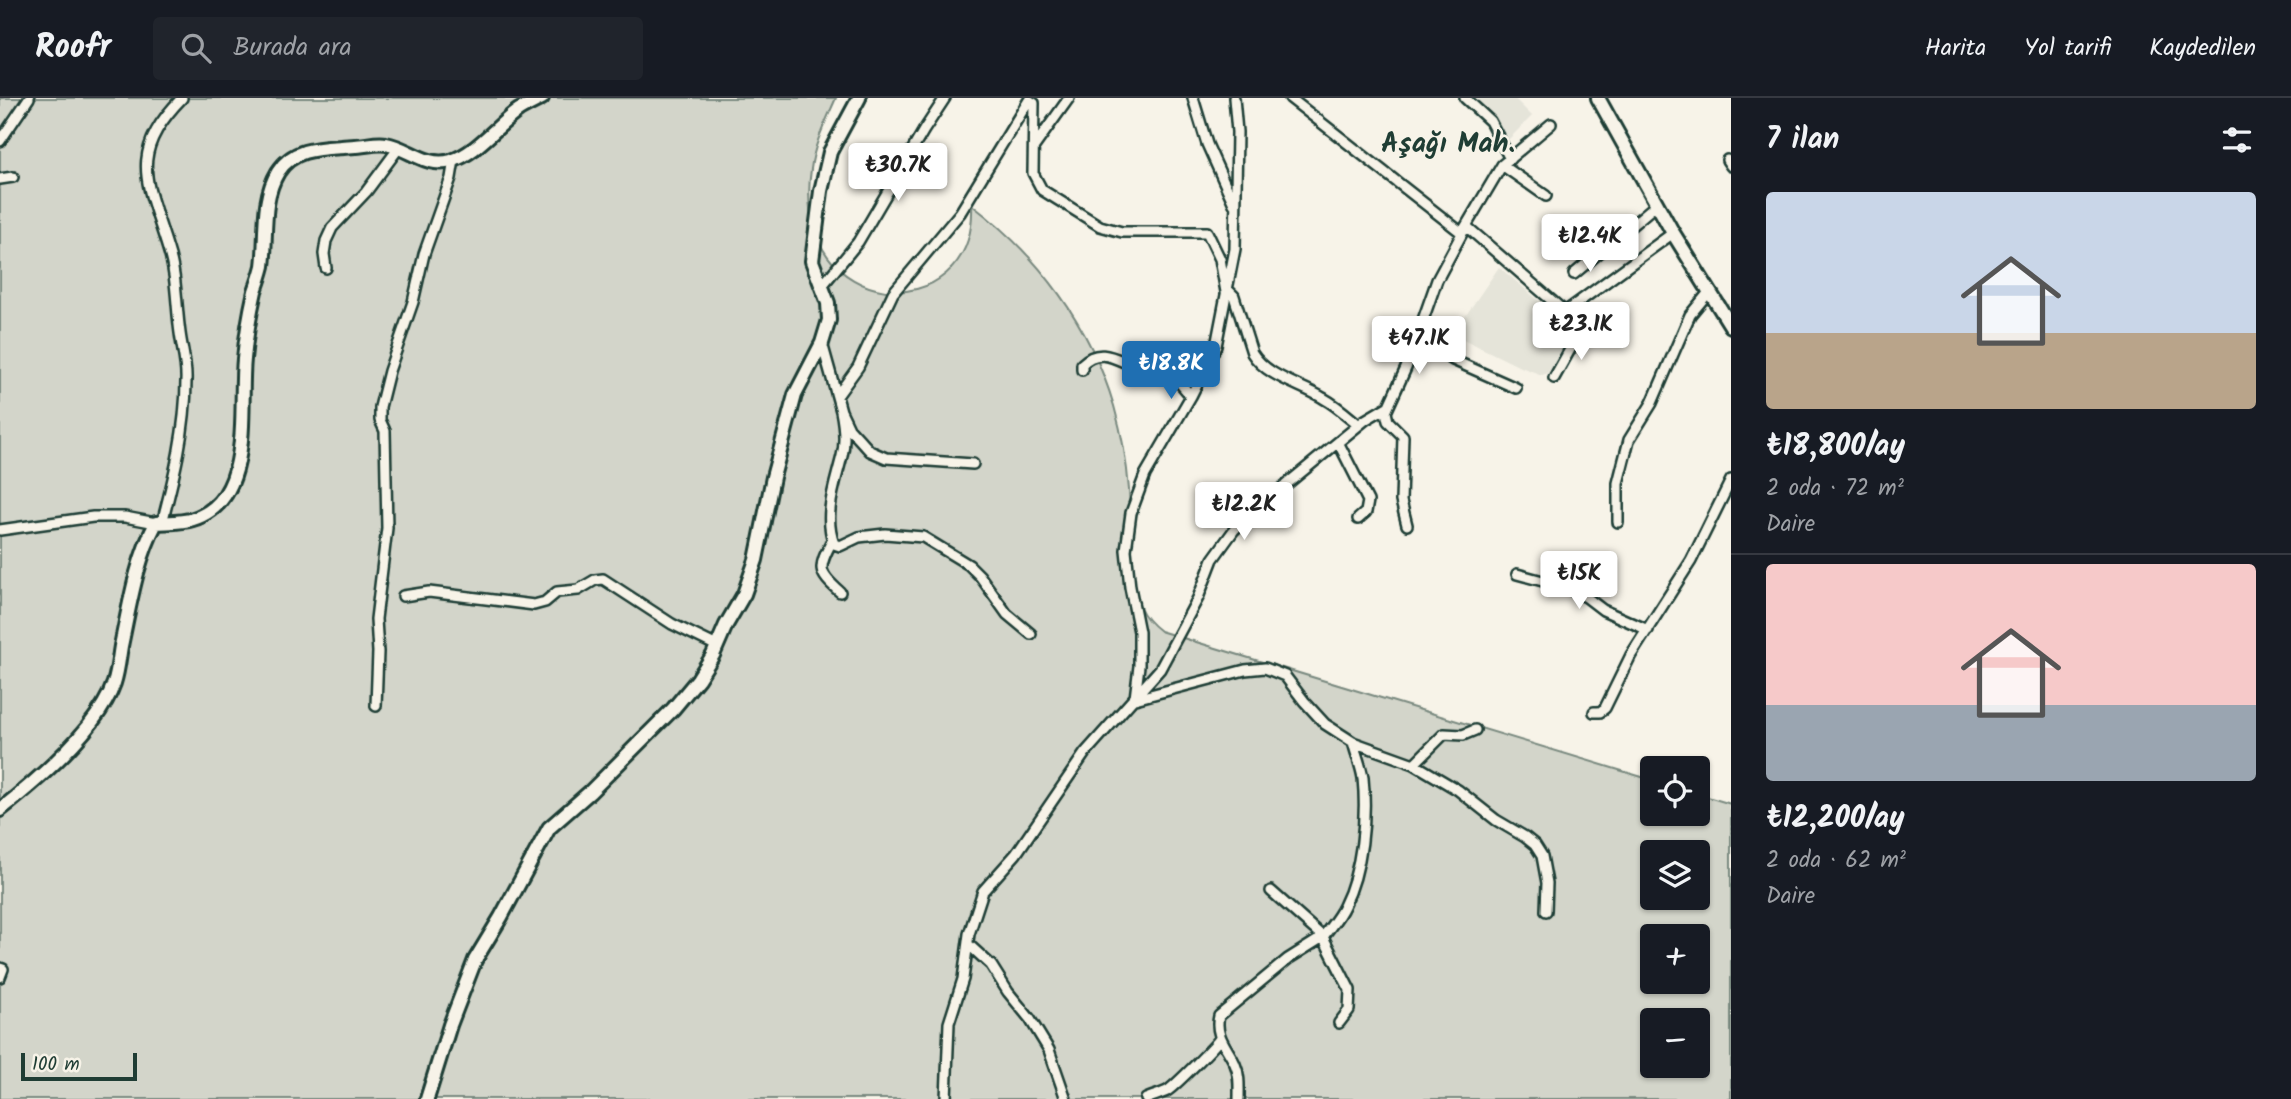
<!DOCTYPE html>
<html lang="tr">
<meta charset="utf-8">
<style>
body{margin:0;font-family:Kalam,sans-serif;background:#20242c;color:#f1f3f6;height:100vh;display:flex;flex-direction:column;font-size:26px;white-space:nowrap}
*{box-sizing:border-box;margin:0}
p{font-size:23px;color:#9ea1a6}
.icon{flex:none;width:38px;height:38px;fill:none;stroke:currentColor;stroke-width:2;stroke-linecap:round;stroke-linejoin:round}
.map{position:relative;flex:1;overflow:hidden}
.drawer{display:flex;flex-direction:column;background:#171b24;width:560px}
.drawer>*{flex:none}
.controls{position:absolute;left:1640px;top:658px;display:grid;gap:14px}
.controls a{display:grid;place-items:center;width:70px;height:70px;border-radius:7px;background:#171b24;box-shadow:0 2px 5px #0004;font-size:35px}
.scale{position:absolute;left:21px;bottom:18px;width:116px;box-sizing:border-box;padding-left:7px;border:4px solid #1f3d34;border-top:0;font-size:19px;line-height:24px;white-space:nowrap;color:#1f3d34;-webkit-text-stroke:5px #f7f3e8;paint-order:stroke}
.price{position:absolute;translate:-50% -60px;padding:0 16px;border-radius:7px;background:#fff;color:#222;font-size:23px;line-height:46px;filter:drop-shadow(0 2px 4px #0008)}
.price::after{content:'';position:absolute;left:50%;top:42px;width:21px;height:16px;margin-left:-10px;background:inherit;clip-path:polygon(0 0,100% 0,50% 100%)}
.price.selected{background:#1f6fb2;color:#fff}
ul{padding:0;list-style:none}
li{display:grid;align-content:center;gap:14px;height:371px;padding:0 35px}
li+li{border-top:2px solid #363941}
li span{display:grid;place-items:center;height:217px;border-radius:7px;color:#555}
li>.icon{margin-inline-start:auto}
span .icon{width:126px;height:126px;fill:#fffc;stroke-width:1}
li b{font-size:30px}
h2{display:flex;justify-content:space-between;align-items:center;height:84px;padding:0 35px;font-size:30px}
header{display:flex;align-items:center;gap:42px;box-sizing:border-box;height:98px;padding:0 35px;background:#171b24;border-bottom:2px solid #363941}
header strong{font-size:33px}
nav{display:flex;gap:38px;margin-inline-start:auto;font-size:24px}
.search{width:490px;height:63px;background:#20242c;display:flex;align-items:center;gap:18px;box-sizing:border-box;padding:0 24px;border-radius:7px;color:#9ea1a6;font-size:26px}
main{display:flex;flex:1;min-height:0}
.map>svg:first-child{display:block}
</style>
<header>
<strong>Roofr</strong>
<div class="search"><svg class="icon" aria-label="search" viewBox="0 0 24 24"><circle cx="10" cy="10" r="6"/><path d="M15 15l6 6"/></svg>Burada ara</div>
<nav><a>Harita</a><a>Yol tarifi</a><a>Kaydedilen</a></nav>
</header>
<main>
<div class="map">
<svg width="1731" height="1001" viewBox="0 0 1731 1001">
<rect width="100%" height="100%" fill="#f7f3e8"/>
<filter id="ink" filterUnits="userSpaceOnUse"><feTurbulence type="fractalNoise" baseFrequency=".0143" numOctaves="2"/><feDisplacementMap in="SourceGraphic" scale="14" xChannelSelector="R" yChannelSelector="G"/><feConvolveMatrix kernelMatrix="1 2 1 2 8 2 1 2 1" color-interpolation-filters="sRGB"/></filter>
<g filter="url(#ink)">
<path fill="#e5e4d9" d="M1463 0H1514L1532 18 1499 51 1490 30 1460 5Z
M1499 169 1565 225 1570 232 1572 240 1548 275 1542 277 1518 268 1453 236Z"/>
<path fill="#d3d5ca" stroke="#79897f" stroke-width="2" fill-rule="evenodd" d="M0 0H836C826 23 814 46 811 71 789 222 977 233 972 107 1040 159 1090 227 1114 308 1122 336 1127 364 1129 392 1131 425 1129 479 1140 509 1144 519 1151 526 1160 533L1652 682V716H1698V696L1731 706V1001H0ZM1652 754H1698V800H1652ZM1652 838H1698V884H1652ZM1652 922H1698V968H1652Z"/>
<g fill="none" stroke-linecap="round" stroke-linejoin="round">
<defs>
<path id="minor" d="M1193 0 1207 46 1234 106
M1290 0 1462 135
M1465 0 1490 23 1510 61
M0 43 29 0
M1034 49 1069 0
M1727 62 1731 68
M1502 67 1546 98
M0 81 13 79
M1466 128 1565 214
M326 170 324 156 326 143 332 130 366 94 398 51
M1574 176 1657 106
M822 188 858 144 924 32 945 0
M1227 191 1234 198 1252 255C1267 279 1300 286 1323 300 1336 307 1347 317 1359 327
M1416 239 1453 262 1516 290
M822 245 841 313 849 330 870 353 886 360 973 366
M1082 272V266C1103 245 1123 268 1145 271 1153 272 1160 270 1168 271L1191 298
M1554 280 1581 232 1565 214 1673 135
M837 298 858 269 893 195 960 115 1029 2 1034 5 1033 75 1042 92 1100 128 1122 134H1207L1220 161 1226 194
M841 313C844 328 846 343 842 358 835 387 823 417 834 446L840 448 859 439 885 436 923 439 969 467 980 478 1007 516 1031 536
M1338 344 1368 403 1366 414 1358 421
M1618 424V385L1629 342 1652 305 1690 217 1709 194
M162 425C174 379 186 331 186 283 187 267 182 251 180 235 176 207 177 178 168 151 148 85 126 57 182 0
M1407 427 1401 403 1403 338 1388 323 1386 314 1406 270 1437 182 1466 128 1502 67 1551 26
M0 432 93 419H125L156 425
M832 443C818 470 817 474 840 494
M1517 476 1565 489 1586 499 1603 512 1648 532
M403 498 429 494 534 507 545 504 557 494 578 492 595 482 603 481 672 526 717 548
M1135 600 1139 568V534L1130 489 1126 452 1131 415 1145 377 1191 298 1216 248 1235 151 1237 34 1234 0
M1135 601 1245 572 1265 570 1285 578 1304 603 1325 626 1353 644 1414 666 1458 692 1496 722 1525 739 1535 747 1542 758 1547 785 1546 813
M376 608 378 554 376 521 387 430 385 333 380 322V309L389 273 413 204 424 156 451 80 454 62
M1594 614H1600L1605 610 1631 557 1691 463 1731 382
M1414 666 1444 636 1463 637 1475 632
M968 846 991 867 1008 894 1030 921 1049 952 1066 1001
M0 870 3 871 0 879
M1339 925 1349 912 1350 892 1323 839C1330 829 1339 819 1344 808 1362 772 1367 720 1363 680 1361 668 1356 656 1353 644
M946 1001 949 925 963 881 969 836 983 793 1016 756 1085 655 1160 571 1198 500 1213 461 1234 432 1260 408 1365 322 1387 309
M1146 1001C1153 998 1161 996 1167 993 1174 989 1218 945 1220 940
M1239 1001C1239 989 1240 977 1235 966 1228 950 1214 938 1219 918L1288 861 1323 839 1271 793"/>
<path id="tertiary" d="M1598 0 1673 135 1731 228
M0 712C38 682 98 631 114 585 118 573 119 560 121 548 130 506 136 463 156 425 168 424 181 425 193 421 255 402 239 310 244 261 246 238 250 215 255 193 258 185 261 176 263 168 267 137 261 102 278 74 295 47 326 51 355 48 364 48 377 44 386 46 409 50 426 70 451 63 477 55 497 27 519 12 526 8 534 4 542 0
M427 1001 450 927 475 862 501 819 549 730 590 694 673 611 698 581 713 557 726 527 744 496 756 462 773 379 795 297 822 245 829 222 828 205 812 163 821 93 830 54 859 0"/>
</defs>
<use href="#minor" stroke="#1f3d34" stroke-width="14"/>
<use href="#tertiary" stroke="#1f3d34" stroke-width="18"/>
<use href="#minor" stroke="#f7f3e8" stroke-width="9"/>
<use href="#tertiary" stroke="#f7f3e8" stroke-width="12"/>
</g>
</g>
<g text-anchor="middle" stroke-width="5" stroke-linejoin="round" paint-order="stroke">
<g font-size="28" font-weight="bold" fill="#1f3d34" stroke="#f7f3e8">
<text x="1448" y="54">Aşağı Mah.</text>
</g>
</g>
</svg>
<div class="controls">
<a><svg class="icon" aria-label="locate" viewBox="0 0 24 24"><circle cx="12" cy="12" r="6"/><path d="M12 2v4M12 18v4M2 12h4M18 12h4"/></svg></a>
<a><svg class="icon" aria-label="layers" viewBox="0 0 24 24"><path d="M12 4l9 5-9 5-9-5zM3 14l9 5 9-5"/></svg></a>
<a>+</a>
<a>−</a>
</div>
<div class="scale">100 m</div>
<b class="price" style="left:898px;top:105px">₺30.7K</b>
<b class="price" style="left:1590px;top:176px">₺12.4K</b>
<b class="price" style="left:1581px;top:264px">₺23.1K</b>
<b class="price" style="left:1419px;top:278px">₺47.1K</b>
<b class="price selected" style="left:1171px;top:303px">₺18.8K</b>
<b class="price" style="left:1244px;top:444px">₺12.2K</b>
<b class="price" style="left:1579px;top:513px">₺15K</b>
</div>
<section class="drawer">
<h2>7 ilan<svg class="icon" aria-label="filters" viewBox="0 0 24 24"><path d="M4 7h16M4 17h16"/><circle cx="9" cy="7" r="2"/><circle cx="15" cy="17" r="2"/></svg></h2>
<ul>
<li><span style="background:linear-gradient(#c9d6e8 65%,#b9a48a 0)"><svg class="icon" aria-label="home" viewBox="0 0 24 24"><path d="M3 11l9-7 9 7M6 9v11h12V9"/></svg></span><div><b>₺18,800/ay</b><p>2 oda · 72 m²</p><p>Daire</p></div></li>
<li><span style="background:linear-gradient(#f6c9c9 65%,#9aa5b1 0)"><svg class="icon" aria-label="home" viewBox="0 0 24 24"><path d="M3 11l9-7 9 7M6 9v11h12V9"/></svg></span><div><b>₺12,200/ay</b><p>2 oda · 62 m²</p><p>Daire</p></div></li>
</ul>
</section>
</main>
